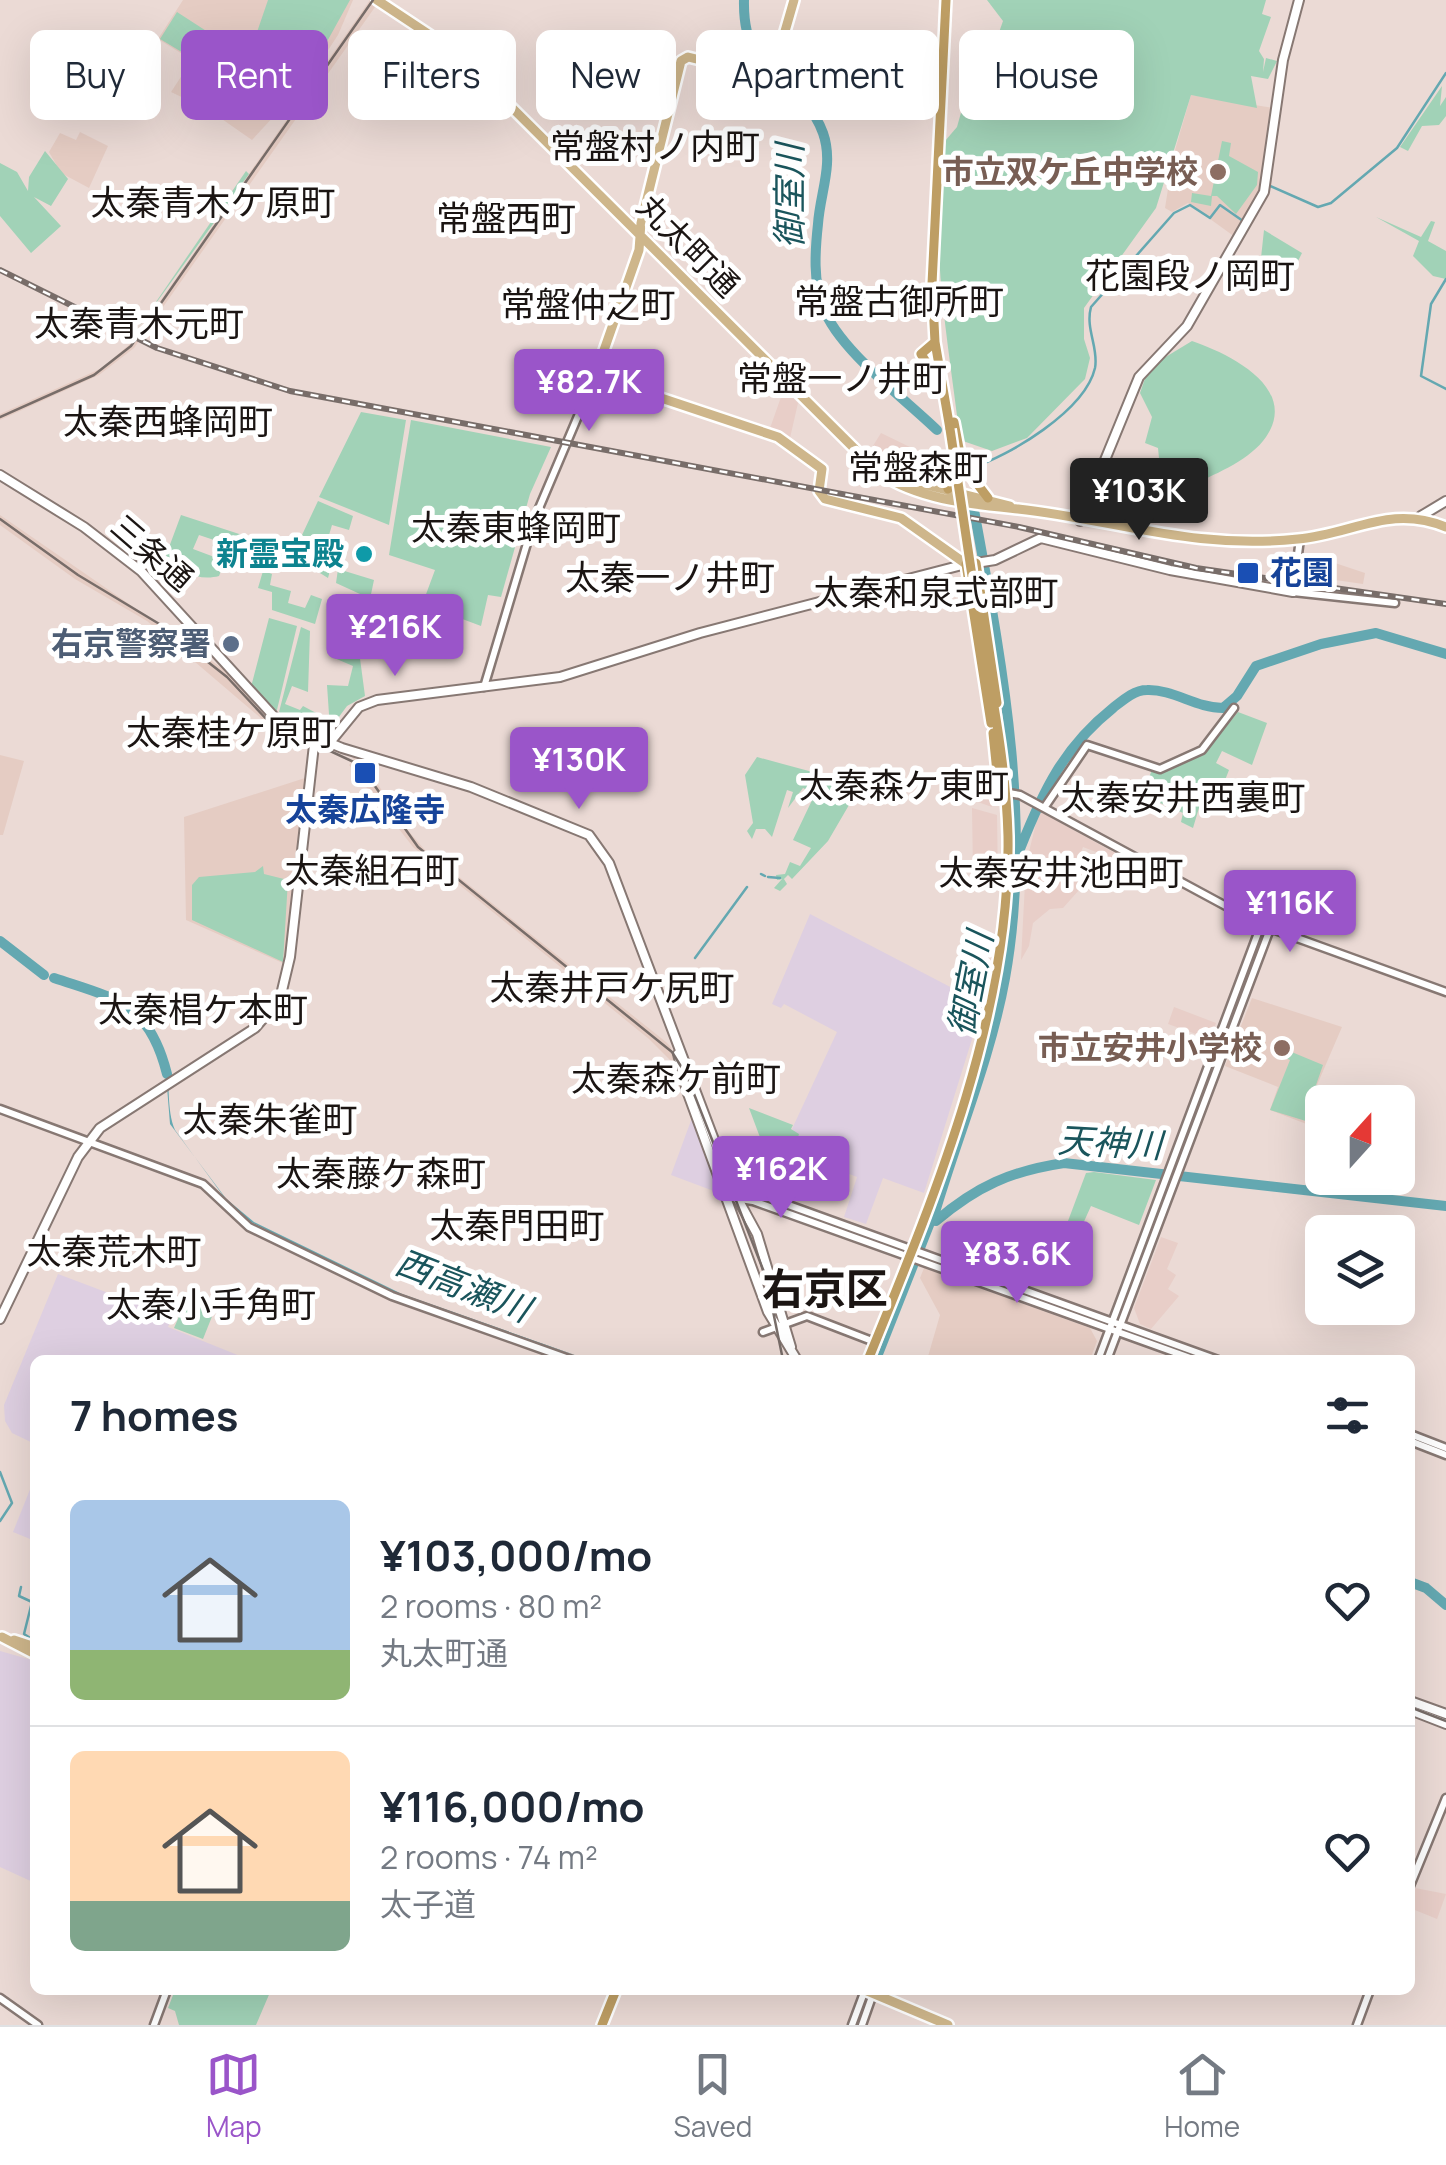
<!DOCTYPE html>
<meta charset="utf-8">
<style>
body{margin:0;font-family:Manrope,"Noto Sans JP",sans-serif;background:#f2f2f3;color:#1f2937;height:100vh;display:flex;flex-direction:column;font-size:38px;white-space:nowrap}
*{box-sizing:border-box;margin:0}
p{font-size:32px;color:#747a83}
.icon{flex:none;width:55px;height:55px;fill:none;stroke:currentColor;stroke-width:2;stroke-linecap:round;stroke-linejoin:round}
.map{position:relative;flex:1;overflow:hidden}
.drawer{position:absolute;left:30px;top:1355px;width:1385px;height:640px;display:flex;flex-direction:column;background:#fff;border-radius:15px;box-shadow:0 10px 40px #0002}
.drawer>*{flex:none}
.hud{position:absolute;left:30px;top:30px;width:1388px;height:90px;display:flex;gap:20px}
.needle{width:65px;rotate:21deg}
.fabs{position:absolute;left:1305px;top:1085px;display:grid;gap:20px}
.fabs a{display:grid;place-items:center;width:110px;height:110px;border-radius:15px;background:#fff;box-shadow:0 10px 40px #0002;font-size:50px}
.price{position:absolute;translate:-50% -85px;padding:0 22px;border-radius:10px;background:#9a55c9;color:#fff;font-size:32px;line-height:65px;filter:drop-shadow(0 2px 5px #0008)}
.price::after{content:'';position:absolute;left:50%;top:60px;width:30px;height:22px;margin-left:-15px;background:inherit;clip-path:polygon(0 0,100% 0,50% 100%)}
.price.selected{background:#222;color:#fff}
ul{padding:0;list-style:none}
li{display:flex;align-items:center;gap:30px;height:250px;padding:0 40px}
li+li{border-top:2px solid #e0e1e3}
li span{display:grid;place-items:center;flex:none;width:280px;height:200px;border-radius:15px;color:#555}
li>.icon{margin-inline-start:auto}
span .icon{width:120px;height:120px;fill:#fffc;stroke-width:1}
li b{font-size:42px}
h2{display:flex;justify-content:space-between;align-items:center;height:120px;padding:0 40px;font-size:42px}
.pill{padding:0 35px;border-radius:15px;background:#fff;box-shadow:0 10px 40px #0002;font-size:35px;line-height:90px}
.pill.selected{background:#9a55c9;color:#fff}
.dock{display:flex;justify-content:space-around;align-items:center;height:140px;border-top:2px solid #e0e1e3;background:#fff;font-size:28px;color:#747a83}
.dock a{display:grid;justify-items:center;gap:5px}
.dock .selected{color:#9a55c9}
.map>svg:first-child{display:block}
</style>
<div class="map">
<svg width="1446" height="2025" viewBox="0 0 1446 2025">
<rect width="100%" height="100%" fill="#ebdad5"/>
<path fill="#e8cec8" d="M777 381 798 403 790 438 769 431 781 397 768 392Z
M881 433 916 450 908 469 899 470 871 449Z
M966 768 993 783 992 807 958 795Z
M972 808 997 815 998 882 988 877 985 885 973 873Z
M1039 811 1153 874 1083 847 1079 858 1088 880 1063 908 1050 909 1033 923 1029 946 1021 960 1026 864Z
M1174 1007 1216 1023 1210 1039 1168 1024Z
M1161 1237 1178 1243 1167 1269 1176 1275 1168 1289 1179 1296 1151 1329 1140 1324 1134 1308Z
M1415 1888 1446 1894 1437 1919 1410 1908Z"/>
<path fill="#decfe1" d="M810 914 983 1004 924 1193 883 1178 866 1224 844 1217 857 1177 834 1168 840 1153 800 1138 792 1129 837 1032 784 1004 781 1008 772 1004Z
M693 1115 722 1191 719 1193 671 1175Z
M58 1274 172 1317 168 1327 250 1360H35V1444L12 1433 5 1421 4 1405Z
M35 1477V1541L13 1532Z
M0 1651 35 1661V1883L0 1867Z"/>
<path fill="#e5ccc3" d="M183 0H353L338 35 311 76 252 140 209 110 171 92 192 60 158 39Z
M370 0H380L134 348 99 375 0 420V414L102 368 131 343Z
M1191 95 1273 108 1263 186 1235 237 1188 203 1172 212 1165 208 1173 157Z
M80 132 108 146 89 188 61 173 49 152 60 133 76 140Z
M0 515 222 668 279 726 276 731 147 621 75 579 0 525Z
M1308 554 1365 573 1363 584 1301 575Z
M350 754 368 769 406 828 424 849 666 1042 671 1047 674 1064 649 1039 413 847 349 765 354 760Z
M0 755 24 761 3 835H0Z
M305 778 285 964 186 920 184 817Z
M1252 998 1342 1027 1317 1085 1349 1099 1348 1102H1322V1130L1270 1110 1278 1087 1225 1066Z
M924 1268 1090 1328 1097 1341 1090 1360H927L940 1315 920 1278Z"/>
<path fill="#a1d2b7" d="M268 0H350L309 74 259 45 256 35Z
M987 0H1266L1262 14 1271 17 1259 51 1264 59 1263 72 1266 58 1277 61 1268 79 1251 76 1257 108 1191 95 1156 208 1084 308V339L1090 358 1085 379 1027 438 992 451 960 440C949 343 927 239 945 141L957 127 964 102 976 98 1003 21Z
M177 12 211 34 195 60 160 39Z
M1442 86 1440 106 1446 97V116L1439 125 1422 126 1408 151 1400 147Z
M1222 141 1231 143 1229 156 1258 172 1257 185 1236 214 1217 196H1212L1211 206 1191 202 1192 193 1211 196Z
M45 151 68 179 51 206 34 197 61 226 31 253 0 216V163L17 172 28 191 29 177Z
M246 171 249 174 136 331Z
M1376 217 1421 237 1431 221 1435 222 1428 241 1446 251V279L1433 276 1413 256 1419 241Z
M1264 230 1302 253 1291 275 1261 258Z
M1192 341C1227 353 1300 387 1266 437 1251 459 1218 473 1194 484L1160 468 1158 448 1145 443 1152 417 1140 393 1149 367Z
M361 412 406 420 389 525 319 497Z
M411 420 551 447 530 494 501 597 488 595 481 626 449 614 451 608 425 597 435 570 389 555Z
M318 501 353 516 349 530 332 525 326 545 335 552 328 578 307 565 274 556 264 571 272 574 270 585 291 591 288 603 305 608 311 595 322 599 315 624 272 610V592L258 588 263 571 224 557V551L216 548 217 541 199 535 193 549 225 561 219 576C201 581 178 573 165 558L181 515 294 552Z
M338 569 374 580 359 651 365 696 347 706 330 729 327 685 348 686 353 666 332 657 346 622 352 623 360 594 336 583Z
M269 618 297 626 276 714 251 687Z
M301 627 310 631 308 692 292 686 285 704 300 710 303 706 318 714 308 728 291 723 279 712Z
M1238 712 1267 723 1252 765 1222 751 1216 763 1229 770 1220 793 1237 804 1204 791 1193 828 1181 822 1183 813 1142 795 1152 770 1161 772 1206 751Z
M757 757 820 774 849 805 828 841 792 879 788 875 784 879 787 884 780 891 774 888 782 879 777 880 776 875 785 874 790 862 800 866 811 848 793 840 815 794 803 788 788 808 793 792 787 790 772 837 765 829H756L752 839 747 831 753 823 745 775Z
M263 866 264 874 288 880 283 962 192 920V885L199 877 255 872Z
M1282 1048 1323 1065 1316 1085 1348 1098 1346 1102H1322V1126L1270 1110 1290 1060 1279 1055Z
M749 1108 793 1125 791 1129 799 1134 793 1153 761 1140Z
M1094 1172 1156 1180 1139 1225 1091 1206 1082 1226 1068 1221 1086 1173Z
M187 1298 215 1309 203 1339 174 1328Z
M175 1990H271L256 2025H179L175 2011 168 2008Z"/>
<path fill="#64a8b1" d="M165 1062C171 1084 166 1109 175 1130L224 1197 254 1222 402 1294 589 1360 401 1297 239 1216 170 1124Z
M932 1208 947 1214 934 1226 881 1360H876Z"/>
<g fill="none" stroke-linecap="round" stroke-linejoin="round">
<path stroke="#64a8b1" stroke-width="2.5" d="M1268 185 1318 207 1331 203 1397 148 1446 73
M1446 279 1431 304 1421 376 1446 389
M971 468C1009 456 1085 411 1095 368 1099 348 1085 329 1091 307L1174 213 1190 205 1210 218 1220 205 1243 221
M761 874 765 876
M768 877 780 878
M695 958 747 887
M0 1472 12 1503 0 1521
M21 1587 19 1596 32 1602 24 1634 35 1641
M1410 1587 1412 1582"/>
<path stroke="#64a8b1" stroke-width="10" d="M744 0C742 84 802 75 823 133 834 164 820 193 818 224 815 251 813 282 823 307 838 349 904 398 937 430
M1020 849C1043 791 1063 748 1113 708 1123 700 1134 690 1147 690 1173 689 1196 708 1223 708L1237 696 1256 666 1321 644 1376 633 1446 654
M0 941 44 975
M54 978C116 999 149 1002 167 1074
M933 1219C956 1139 990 1061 1005 978 1033 823 1002 663 974 510
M936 1221C977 1186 1011 1171 1064 1163L1446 1206
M1410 1582 1426 1588 1446 1605"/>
<defs>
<path id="tertiary" d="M1300 539 1293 592 1395 603
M484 687 534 520 595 376
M1003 792 1020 795 1261 925 1446 992
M1044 808 1087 745 1160 769 1202 750 1234 708
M0 1109 203 1184 249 1227 392 1296 572 1360
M763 1332 807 1316 872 1341
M1098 1360 1261 925
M1107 1360 1270 929
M1196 1360 753 1201 727 1197 733 1190 758 1194 1218 1360
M1410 1434 1446 1448
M1410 1441 1446 1455
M1410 1886 1446 1798
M0 1998 38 2025
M154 2025 167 1990
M852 2025 865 1990
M862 2025 874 1991
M1357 2025 1370 1990"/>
<path id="secondary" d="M0 475 84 527 141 571 279 722 342 748 471 787 589 835 609 863 733 1190 757 1234 791 1347
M1421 516 1446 501
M1080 521 1139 377 1187 326 1264 192 1283 60 1299 0
M976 563 995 560 1041 538 1170 570 1293 592
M678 1054 687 1091 768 1312 797 1360
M0 1319 78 1157 100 1128 255 1028 280 999 290 957 314 745 332 740 359 707 377 700 560 677 700 633 966 564
M1410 1701 1446 1714
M1410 1710 1446 1724"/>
<path id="primary" d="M377 0 457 53 879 473C920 500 970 504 1018 509 1117 520 1193 550 1298 539 1353 534 1390 504 1446 527
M794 0 777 59 762 75 688 57 681 61 641 223 639 250 595 376 778 437 822 469 819 491 825 499 901 518 966 564 973 563
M874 462 907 480 1010 506
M2 1637 35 1654
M14 1640 35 1647
M865 1990 948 2025"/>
<path id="trunk" d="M946 0 932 284 935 342 950 429
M935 342 921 354 941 385
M954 422 962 464 988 498
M948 489 958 471
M976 563 997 703
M966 564 991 723
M993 733 999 792
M868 1360C934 1198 1011 1014 1008 836 1006 756 988 676 975 596
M602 2025 616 1990"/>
</defs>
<use href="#tertiary" stroke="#877873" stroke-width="11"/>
<use href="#secondary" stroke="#877873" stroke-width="12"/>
<use href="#primary" stroke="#fff" stroke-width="14"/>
<use href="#trunk" stroke="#fff" stroke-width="14"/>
<use href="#tertiary" stroke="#fff" stroke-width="6"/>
<use href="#secondary" stroke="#fff" stroke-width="8"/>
<use href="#primary" stroke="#ceb68b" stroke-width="9"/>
<use href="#trunk" stroke="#be9e64" stroke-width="9"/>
<path stroke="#786d69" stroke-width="2.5" d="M0 417 94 375 131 346 373 0
M0 519 78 575 161 625 227 677 270 723 360 765 418 847 672 1052 687 1076 766 1277 783 1360
M1410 1707 1446 1721"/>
<defs>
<path id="rail" d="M0 270 157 348 290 391 1019 527 1196 568 1446 604"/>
</defs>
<use href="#rail" stroke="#786d69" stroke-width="6"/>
<use href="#rail" stroke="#fff" stroke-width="2.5" stroke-dasharray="8" stroke-linecap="butt"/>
<defs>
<path id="trunk-bridge" d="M950 429 975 596"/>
</defs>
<use href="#trunk-bridge" stroke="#fff" stroke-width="14" stroke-linecap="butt"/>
<use href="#trunk-bridge" stroke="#be9e64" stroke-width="9"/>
</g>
<g fill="#8d6e63" stroke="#fff" stroke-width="4">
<circle cx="1218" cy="172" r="10"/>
<circle cx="1282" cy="1048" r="10"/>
</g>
<circle fill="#0f9aa8" stroke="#fff" stroke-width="4" cx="364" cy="554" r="10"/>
<g fill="#1a4fb4" stroke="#fff" stroke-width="4">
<rect x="1236" y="561" width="24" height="24" rx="5"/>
<rect x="353" y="761" width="24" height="24" rx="5"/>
</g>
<circle fill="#5c6f8a" stroke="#fff" stroke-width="4" cx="231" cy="644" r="10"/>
<g text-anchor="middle" stroke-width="10" stroke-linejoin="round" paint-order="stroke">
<g font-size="32" font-weight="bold" fill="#785e54" stroke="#fff" text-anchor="end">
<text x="1198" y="183">市立双ケ丘中学校</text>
<text x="1262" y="1059">市立安井小学校</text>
</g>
<g font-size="32" fill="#1b1513" stroke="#fff">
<text transform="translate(688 246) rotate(45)" y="11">丸太町通</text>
<text transform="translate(152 553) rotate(41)" y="11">三条通</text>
</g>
<g font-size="32" font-weight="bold" fill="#0d838f" stroke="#fff" text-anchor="end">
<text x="344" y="565">新霊宝殿</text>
</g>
<g font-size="32" font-weight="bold" fill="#164399" stroke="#fff" text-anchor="start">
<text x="1270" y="584">花園</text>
<text x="365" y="821" text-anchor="middle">太秦広隆寺</text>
</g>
<g font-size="32" font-weight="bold" fill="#4e5e75" stroke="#fff" text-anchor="end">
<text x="211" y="655">右京警察署</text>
</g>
<g font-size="35" fill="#1b1513" stroke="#fff">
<text x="655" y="159">常盤村ノ内町</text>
<text x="213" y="215">太秦青木ケ原町</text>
<text x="506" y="231">常盤西町</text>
<text x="1190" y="288">花園段ノ岡町</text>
<text x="899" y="314">常盤古御所町</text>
<text x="588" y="317">常盤仲之町</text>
<text x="139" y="336">太秦青木元町</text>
<text x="842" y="391">常盤一ノ井町</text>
<text x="168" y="434">太秦西蜂岡町</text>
<text x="918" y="480">常盤森町</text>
<text x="516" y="540">太秦東蜂岡町</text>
<text x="670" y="590">太秦一ノ井町</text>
<text x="936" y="605">太秦和泉式部町</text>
<text x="231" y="745">太秦桂ケ原町</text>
<text x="904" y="798">太秦森ケ東町</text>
<text x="1183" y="810">太秦安井西裏町</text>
<text x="372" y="883">太秦組石町</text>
<text x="1061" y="885">太秦安井池田町</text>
<text x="612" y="1000">太秦井戸ケ尻町</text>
<text x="203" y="1022">太秦椙ケ本町</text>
<text x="676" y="1091">太秦森ケ前町</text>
<text x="270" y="1132">太秦朱雀町</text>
<text x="381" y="1186">太秦藤ケ森町</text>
<text x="517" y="1238">太秦門田町</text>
<text x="114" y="1264">太秦荒木町</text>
<text x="211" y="1317">太秦小手角町</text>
</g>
<g font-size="35" font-style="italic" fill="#1a555c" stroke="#fff">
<text transform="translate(790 196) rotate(-90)" y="12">御室川</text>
<text transform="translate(971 984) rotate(-79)" y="12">御室川</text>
<text transform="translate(1110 1143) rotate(3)" y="12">天神川</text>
<text transform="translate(463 1286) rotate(21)" y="12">西高瀬川</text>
</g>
<g font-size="42" font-weight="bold" fill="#1b1513" stroke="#fff">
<text x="825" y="1304">右京区</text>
</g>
</g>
</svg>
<div class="fabs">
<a><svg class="needle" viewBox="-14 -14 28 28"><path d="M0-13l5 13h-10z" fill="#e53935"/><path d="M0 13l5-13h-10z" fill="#747a83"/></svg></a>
<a><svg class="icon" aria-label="layers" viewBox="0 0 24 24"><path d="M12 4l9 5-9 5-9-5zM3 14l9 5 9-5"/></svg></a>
</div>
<b class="price" style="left:589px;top:434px">¥82.7K</b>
<b class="price selected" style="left:1139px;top:543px">¥103K</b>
<b class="price" style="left:395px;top:679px">¥216K</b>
<b class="price" style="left:579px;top:812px">¥130K</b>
<b class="price" style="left:1290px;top:955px">¥116K</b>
<b class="price" style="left:781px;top:1221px">¥162K</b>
<b class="price" style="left:1017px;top:1306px">¥83.6K</b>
<div class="hud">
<a class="pill">Buy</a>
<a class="pill selected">Rent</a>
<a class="pill">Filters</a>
<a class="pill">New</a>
<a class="pill">Apartment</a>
<a class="pill">House</a>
</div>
<section class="drawer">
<h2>7 homes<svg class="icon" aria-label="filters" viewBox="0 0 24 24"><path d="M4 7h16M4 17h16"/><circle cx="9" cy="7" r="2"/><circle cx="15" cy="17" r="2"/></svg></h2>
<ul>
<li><span style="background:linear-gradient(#a9c7e8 75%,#8fb573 0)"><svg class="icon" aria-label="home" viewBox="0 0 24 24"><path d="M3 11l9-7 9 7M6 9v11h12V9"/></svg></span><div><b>¥103,000/mo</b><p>2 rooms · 80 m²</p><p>丸太町通</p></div><svg class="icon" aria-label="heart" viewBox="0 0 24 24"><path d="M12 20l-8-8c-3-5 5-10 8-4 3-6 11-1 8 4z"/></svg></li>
<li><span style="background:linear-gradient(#ffd9b3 75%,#7fa58c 0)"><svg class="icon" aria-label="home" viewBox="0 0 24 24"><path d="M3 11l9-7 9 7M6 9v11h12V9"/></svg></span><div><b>¥116,000/mo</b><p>2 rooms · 74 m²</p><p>太子道</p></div><svg class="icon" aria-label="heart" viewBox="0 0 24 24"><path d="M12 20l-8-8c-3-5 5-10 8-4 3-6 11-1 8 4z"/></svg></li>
</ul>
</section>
</div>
<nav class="dock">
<a class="selected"><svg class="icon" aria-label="map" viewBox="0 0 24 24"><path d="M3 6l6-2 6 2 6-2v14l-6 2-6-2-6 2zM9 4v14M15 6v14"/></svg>Map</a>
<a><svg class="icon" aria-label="saved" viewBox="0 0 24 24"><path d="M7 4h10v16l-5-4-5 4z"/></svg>Saved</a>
<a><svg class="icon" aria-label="home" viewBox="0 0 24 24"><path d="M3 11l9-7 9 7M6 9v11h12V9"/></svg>Home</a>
</nav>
